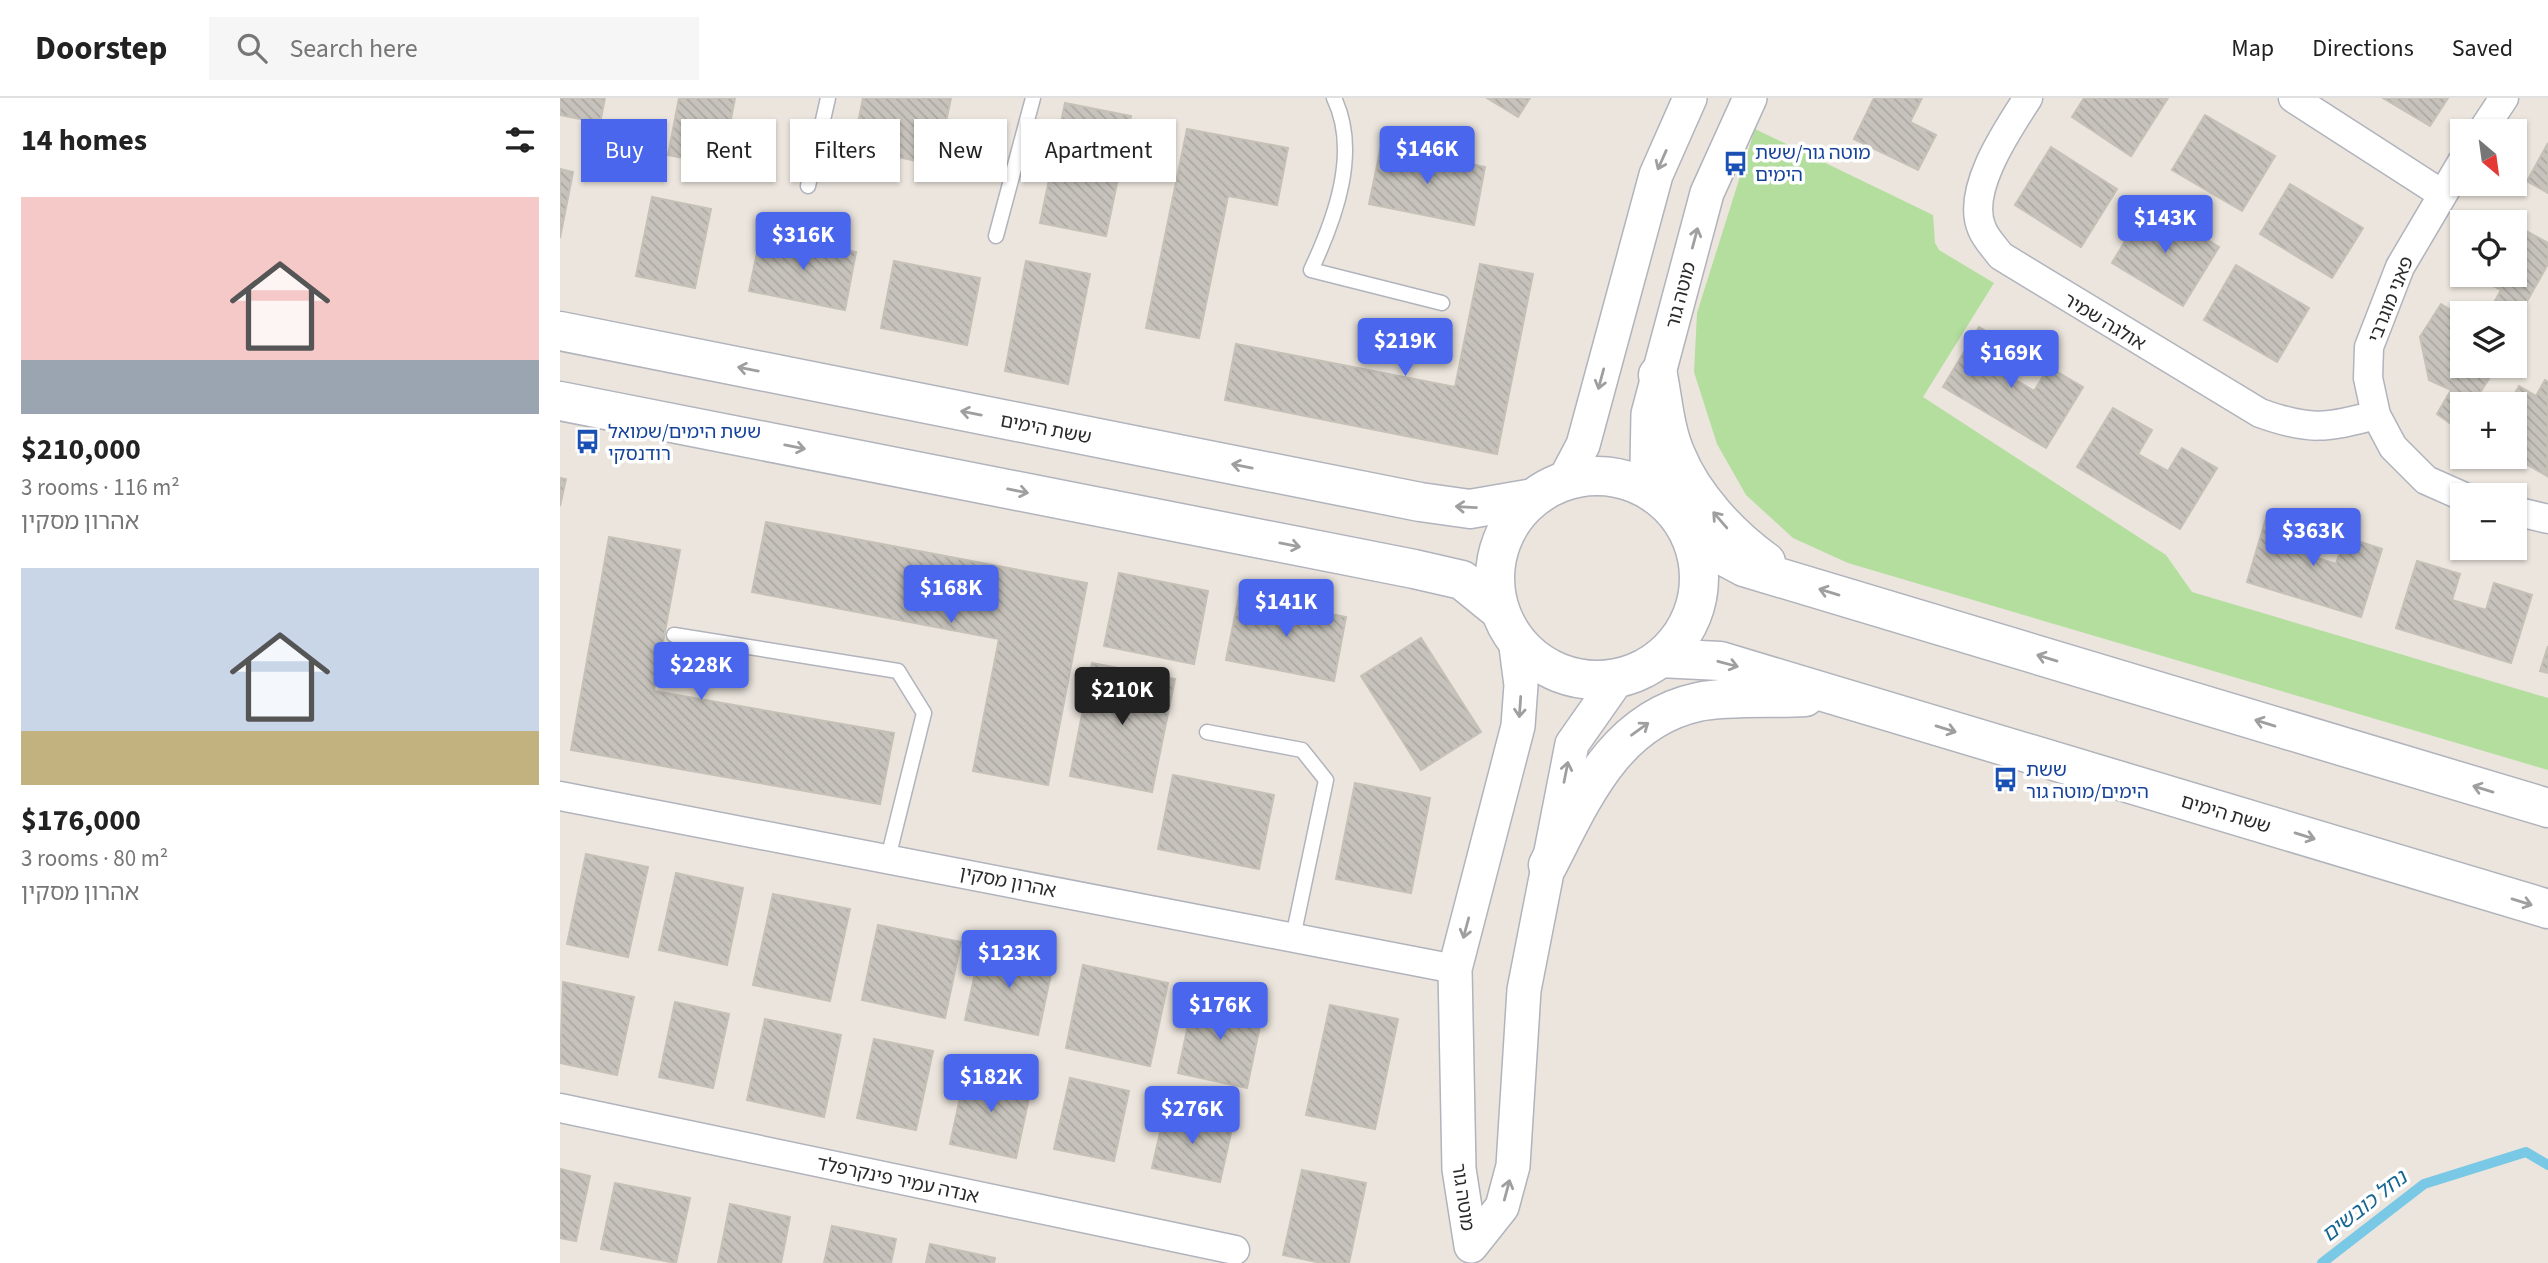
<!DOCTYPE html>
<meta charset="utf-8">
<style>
body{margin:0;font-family:"Source Sans 3","Noto Sans Hebrew",sans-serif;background:#f6f6f6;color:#222;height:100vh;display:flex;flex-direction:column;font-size:26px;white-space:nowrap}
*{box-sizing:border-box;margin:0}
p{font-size:23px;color:#767676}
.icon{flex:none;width:38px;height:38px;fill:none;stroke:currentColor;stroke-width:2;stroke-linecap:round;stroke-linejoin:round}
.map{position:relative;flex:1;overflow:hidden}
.details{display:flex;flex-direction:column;background:#fff;width:560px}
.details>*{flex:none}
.banner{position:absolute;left:21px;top:21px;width:665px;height:63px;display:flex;gap:14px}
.needle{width:46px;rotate:151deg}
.controls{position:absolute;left:1890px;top:21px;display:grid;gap:14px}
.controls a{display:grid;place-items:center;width:77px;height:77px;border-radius:0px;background:#fff;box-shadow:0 2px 5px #0004;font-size:35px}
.price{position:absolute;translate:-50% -60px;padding:0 16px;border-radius:7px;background:#4966ed;color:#fff;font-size:23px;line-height:46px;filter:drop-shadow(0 2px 4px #0008)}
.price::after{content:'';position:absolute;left:50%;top:42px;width:21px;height:16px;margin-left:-10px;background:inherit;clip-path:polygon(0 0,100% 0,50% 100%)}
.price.selected{background:#222;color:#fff}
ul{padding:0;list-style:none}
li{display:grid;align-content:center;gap:14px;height:371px;padding:0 21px}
li span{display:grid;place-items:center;height:217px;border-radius:0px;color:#555}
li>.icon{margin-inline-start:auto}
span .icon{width:126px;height:126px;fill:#fffc;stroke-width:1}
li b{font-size:30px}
h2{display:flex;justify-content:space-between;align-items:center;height:84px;padding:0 21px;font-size:30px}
.pill{padding:0 24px;border-radius:0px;background:#fff;box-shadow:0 2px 5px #0004;font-size:24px;line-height:63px}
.pill.selected{background:#4966ed;color:#fff}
header{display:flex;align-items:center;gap:42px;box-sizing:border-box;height:98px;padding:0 35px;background:#fff;border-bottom:2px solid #e0e0e0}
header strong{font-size:33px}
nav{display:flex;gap:38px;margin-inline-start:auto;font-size:24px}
.search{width:490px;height:63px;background:#f6f6f6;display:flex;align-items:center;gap:18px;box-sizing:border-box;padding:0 24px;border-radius:0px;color:#767676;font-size:26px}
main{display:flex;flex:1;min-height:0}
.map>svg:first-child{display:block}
</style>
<header>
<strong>Doorstep</strong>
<div class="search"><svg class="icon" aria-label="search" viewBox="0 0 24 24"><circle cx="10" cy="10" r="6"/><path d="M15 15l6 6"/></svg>Search here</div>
<nav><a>Map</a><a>Directions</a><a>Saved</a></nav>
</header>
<main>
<section class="details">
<h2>14 homes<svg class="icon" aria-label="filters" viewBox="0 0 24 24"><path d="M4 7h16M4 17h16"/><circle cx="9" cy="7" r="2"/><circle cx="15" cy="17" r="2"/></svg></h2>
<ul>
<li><span style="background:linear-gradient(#f6c9c9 75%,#9aa5b1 0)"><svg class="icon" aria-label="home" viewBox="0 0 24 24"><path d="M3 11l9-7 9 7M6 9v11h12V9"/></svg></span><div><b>$210,000</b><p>3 rooms · 116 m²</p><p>אהרון מסקין</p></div></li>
<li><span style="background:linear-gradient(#c9d6e8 75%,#c2b280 0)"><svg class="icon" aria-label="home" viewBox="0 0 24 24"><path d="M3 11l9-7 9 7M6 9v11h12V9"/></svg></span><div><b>$176,000</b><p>3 rooms · 80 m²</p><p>אהרון מסקין</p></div></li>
</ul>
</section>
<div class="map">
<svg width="1988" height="1165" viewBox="0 0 1988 1165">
<defs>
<pattern id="building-back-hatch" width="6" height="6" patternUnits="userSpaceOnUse" patternTransform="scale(1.75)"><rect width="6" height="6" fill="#c7c3bc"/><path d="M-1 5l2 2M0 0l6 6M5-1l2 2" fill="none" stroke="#aba8a2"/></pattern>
</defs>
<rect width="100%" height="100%" fill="#ebe5dd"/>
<path fill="#b3de9e" d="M1195 31 1373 117 1375 145 1379 152 1434 185 1363 299 1606 457 1632 494 1988 600V672L1288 465 1233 440 1186 397 1157 346 1134 274 1137 215Z"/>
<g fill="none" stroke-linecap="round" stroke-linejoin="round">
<path stroke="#78c8e6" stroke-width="10" d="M1762 1165 1864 1086 1966 1054 1988 1067"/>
</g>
<path fill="url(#building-back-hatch)" stroke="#c6c1b7" stroke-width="2" d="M0 0H45L40 25 0 17Z
M119 0H175L162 68 108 57Z
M303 0H391L377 67 293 50Z
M927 0H970L958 19Z
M1314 0H1362L1350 24 1376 37 1358 72 1294 41Z
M1524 0H1608L1571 58 1512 19Z
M1823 0H1888L1870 28Z
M505 5 571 18 546 138 480 125Z
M1645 17 1715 58 1682 113 1612 72Z
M627 31 728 50 717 107 668 98 639 240 586 230Z
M1988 45V95L1967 83Z
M821 48 925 69 914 127 809 106Z
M1491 49 1557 91 1521 149 1455 107Z
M0 71 13 74 0 140Z
M1730 86 1803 130 1772 180 1700 136Z
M92 99 151 111 135 190 76 178Z
M1588 105 1659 149 1623 208 1552 165Z
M1955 127 1988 145V166L1957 221 1955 215H1946L1932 208 1941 192 1913 177H1955Z
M201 135 296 154 285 212 189 193Z
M334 163 420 180 407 247 321 230Z
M466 163 530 176 508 286 445 273Z
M920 166 973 176 937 356 665 302 676 246 895 289Z
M1676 167 1749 210 1717 264 1644 222Z
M1881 206 1902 219V268H1937L1913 306H1902V323L1898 331 1877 316 1891 292 1869 282 1860 239Z
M1419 229 1458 252 1444 275 1474 293 1489 269 1523 289 1486 350 1383 289Z
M1985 282 1988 284 1987 378 1954 359 1955 306H1949L1959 288 1976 298Z
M1553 310 1592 332 1578 356 1608 373 1622 350 1657 370 1620 431 1517 369Z
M0 380 6 381 0 408Z
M1707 417 1750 430 1742 455 1776 466 1785 439 1822 451 1801 519 1687 484Z
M206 424 527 485 488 687 413 673 439 541 192 494Z
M49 439 120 452 94 593 334 635 320 706 11 652Z
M1857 463 1900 476 1892 502 1926 512 1934 485 1972 497 1951 565 1836 530Z
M559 475 648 493 634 566 544 548Z
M679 498 786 519 774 583 666 562Z
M861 540 921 634 861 672 801 578Z
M1988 548V575L1980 573Z
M532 565 615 581 592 694 510 678Z
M613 677 714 697 699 771 598 751Z
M795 685 870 700 851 795 776 781Z
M26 756 88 769 68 859 7 846Z
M116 775 183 790 167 867 99 852Z
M213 796 290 811 270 903 193 887Z
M318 827 401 844 385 920 302 902Z
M421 847 494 862 478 937 405 922Z
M523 867 608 885 590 968 506 950Z
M3 884 74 899 57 977 0 965Z
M634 898 703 913 687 990 618 975Z
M115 904 169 916 153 990 99 979Z
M770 907 838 921 815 1031 746 1017Z
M205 921 281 937 264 1019 187 1002Z
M314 941 373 953 356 1032 297 1020Z
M406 972 472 986 456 1060 390 1046Z
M510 980 569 993 554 1063 494 1051Z
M605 1012 673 1026 660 1084 592 1070Z
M0 1071 30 1078 16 1143 0 1140Z
M742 1072 806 1085 789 1165H762L723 1157Z
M55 1085 130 1100 116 1165 41 1151Z
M170 1106 230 1119 221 1165H158Z
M272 1128 336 1141 331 1165H264Z
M370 1146 435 1160 434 1165H366Z"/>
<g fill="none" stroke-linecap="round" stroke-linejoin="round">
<defs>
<path id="service" d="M774 0C800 54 775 121 751 172L882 205
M248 88 268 0
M436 138 473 0
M114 537 338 573 364 615 328 760
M647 634 742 652 766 682 733 839"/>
<path id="minor" d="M1468 0C1448 31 1405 93 1422 131 1426 141 1435 150 1441 158L1700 315C1750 333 1766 330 1816 317
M1733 0 1882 96
M1922 33 1944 0
M1902 64 1840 169 1809 249 1808 280 1816 317 1833 349 1866 382 1902 398
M1955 413 1988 421
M0 698 895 871
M0 1010 675 1152"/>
<path id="tertiary" d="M1004 383 1023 347 1096 77 1130 0
M1101 399 1087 368 1088 316 1147 95 1190 0
M911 1148 899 1071 895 871 958 628 961 587 955 541
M911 1148 942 1109 953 1068 964 892 1012 646 1059 579"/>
<path id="secondary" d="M0 233 860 404 910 411 973 400
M1098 277C1103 303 1105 332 1116 357 1133 399 1170 438 1206 464
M0 303 854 471 902 482 939 512
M935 480a102 102 0 1 1 204 0a102 102 0 1 1-204 0Z
M1132 441 1184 469 1988 710
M1100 560 1160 563 1988 811
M988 767C1023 699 1055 622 1138 604 1167 598 1214 601 1245 599"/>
</defs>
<use href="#service" stroke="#b1b3bd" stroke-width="17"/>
<use href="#minor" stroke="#b1b3bd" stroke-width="31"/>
<use href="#tertiary" stroke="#b1b3bd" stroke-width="36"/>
<use href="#secondary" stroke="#b1b3bd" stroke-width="41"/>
<use href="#service" stroke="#fff" stroke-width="14"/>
<use href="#minor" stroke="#fff" stroke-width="28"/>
<use href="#tertiary" stroke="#fff" stroke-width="33"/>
<use href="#secondary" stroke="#fff" stroke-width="38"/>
</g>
<defs><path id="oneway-shaft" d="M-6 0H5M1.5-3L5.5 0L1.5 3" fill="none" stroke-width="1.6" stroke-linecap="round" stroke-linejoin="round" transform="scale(1.75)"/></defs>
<g stroke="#9f9f9f">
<use href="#oneway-shaft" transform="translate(1102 62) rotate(114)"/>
<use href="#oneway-shaft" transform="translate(1135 140) rotate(-75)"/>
<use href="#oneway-shaft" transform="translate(188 271) rotate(-169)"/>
<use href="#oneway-shaft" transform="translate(1041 281) rotate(105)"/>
<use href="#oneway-shaft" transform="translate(411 315) rotate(-169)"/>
<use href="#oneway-shaft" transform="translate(235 349) rotate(11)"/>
<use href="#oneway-shaft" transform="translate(682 368) rotate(-169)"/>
<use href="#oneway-shaft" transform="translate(458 393) rotate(11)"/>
<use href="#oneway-shaft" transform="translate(906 409) rotate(-177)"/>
<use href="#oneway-shaft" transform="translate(1160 422) rotate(-131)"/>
<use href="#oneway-shaft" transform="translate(730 447) rotate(11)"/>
<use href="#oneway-shaft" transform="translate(1269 494) rotate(-163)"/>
<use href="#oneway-shaft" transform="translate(1487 560) rotate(-163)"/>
<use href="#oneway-shaft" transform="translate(1168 566) rotate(15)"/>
<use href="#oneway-shaft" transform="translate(960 609) rotate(94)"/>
<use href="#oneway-shaft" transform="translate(1705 625) rotate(-163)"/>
<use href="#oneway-shaft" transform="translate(1080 631) rotate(-36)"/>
<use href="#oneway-shaft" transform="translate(1386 631) rotate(17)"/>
<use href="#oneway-shaft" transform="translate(1006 674) rotate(-79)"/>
<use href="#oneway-shaft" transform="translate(1923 691) rotate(-163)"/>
<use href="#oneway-shaft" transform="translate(1745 738) rotate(17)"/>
<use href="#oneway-shaft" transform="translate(1962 804) rotate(17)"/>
<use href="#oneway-shaft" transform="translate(906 830) rotate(105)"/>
<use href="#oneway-shaft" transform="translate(947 1092) rotate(-75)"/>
</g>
<defs>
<symbol id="bus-bare" viewBox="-9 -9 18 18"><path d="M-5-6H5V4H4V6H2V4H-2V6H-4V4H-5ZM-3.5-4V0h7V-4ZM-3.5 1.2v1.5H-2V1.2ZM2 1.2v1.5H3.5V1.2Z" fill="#1a4fb4" stroke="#fff" stroke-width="2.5" paint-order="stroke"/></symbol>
</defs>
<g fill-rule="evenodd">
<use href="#bus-bare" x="1158" y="48" width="35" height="35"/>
<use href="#bus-bare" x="10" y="326" width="35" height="35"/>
<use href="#bus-bare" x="1428" y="664" width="35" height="35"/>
</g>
<g text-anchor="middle" stroke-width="7" stroke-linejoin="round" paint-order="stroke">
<g font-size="19" fill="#164399" stroke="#fff" text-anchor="start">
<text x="1195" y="61">מוטה גור/ששת<tspan x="1195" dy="22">הימים</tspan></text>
<text x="48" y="340">ששת הימים/שמואל<tspan x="48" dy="22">רודנסקי</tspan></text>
<text x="1466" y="678">ששת<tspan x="1466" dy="22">הימים/מוטה גור</tspan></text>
</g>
<g font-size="19" fill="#2a2a2a" stroke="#fff">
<text transform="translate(1120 197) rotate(-75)" y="7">מוטה גור</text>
<text transform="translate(1830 201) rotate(-68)" y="7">פאני מוגרבי</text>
<text transform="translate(1545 223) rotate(31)" y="7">אולגה שמיר</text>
<text transform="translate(486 330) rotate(11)" y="7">ששת הימים</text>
<text transform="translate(1666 715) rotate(17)" y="7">ששת הימים</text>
<text transform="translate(448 783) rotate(11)" y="7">אהרון מסקין</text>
<text transform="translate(338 1081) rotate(12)" y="7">אנדה עמיר פינקרפלד</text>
<text transform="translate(904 1099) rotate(82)" y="7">מוטה גור</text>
</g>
<g font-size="21" font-style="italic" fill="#176691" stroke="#fff">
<text transform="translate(1804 1108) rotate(-38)" y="7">נחל כובשים</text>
</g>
</g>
</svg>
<div class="controls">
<a><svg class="needle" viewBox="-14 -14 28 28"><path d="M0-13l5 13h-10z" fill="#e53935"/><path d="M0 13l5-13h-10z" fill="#767676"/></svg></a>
<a><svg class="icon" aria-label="locate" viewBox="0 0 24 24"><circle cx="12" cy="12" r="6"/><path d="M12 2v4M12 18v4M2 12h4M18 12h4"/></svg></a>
<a><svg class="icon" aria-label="layers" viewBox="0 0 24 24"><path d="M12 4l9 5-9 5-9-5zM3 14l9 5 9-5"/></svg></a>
<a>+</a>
<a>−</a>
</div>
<b class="price" style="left:867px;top:88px">$146K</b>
<b class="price" style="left:1605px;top:157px">$143K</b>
<b class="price" style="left:243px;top:174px">$316K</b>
<b class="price" style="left:845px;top:280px">$219K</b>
<b class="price" style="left:1451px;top:292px">$169K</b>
<b class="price" style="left:1753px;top:470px">$363K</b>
<b class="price" style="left:391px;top:527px">$168K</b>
<b class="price" style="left:726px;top:541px">$141K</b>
<b class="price" style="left:141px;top:604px">$228K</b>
<b class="price selected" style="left:562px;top:629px">$210K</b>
<b class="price" style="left:449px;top:892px">$123K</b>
<b class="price" style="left:660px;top:944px">$176K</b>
<b class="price" style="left:431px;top:1016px">$182K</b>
<b class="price" style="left:632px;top:1048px">$276K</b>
<div class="banner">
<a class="pill selected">Buy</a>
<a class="pill">Rent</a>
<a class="pill">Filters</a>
<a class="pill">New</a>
<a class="pill">Apartment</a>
</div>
</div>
</main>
